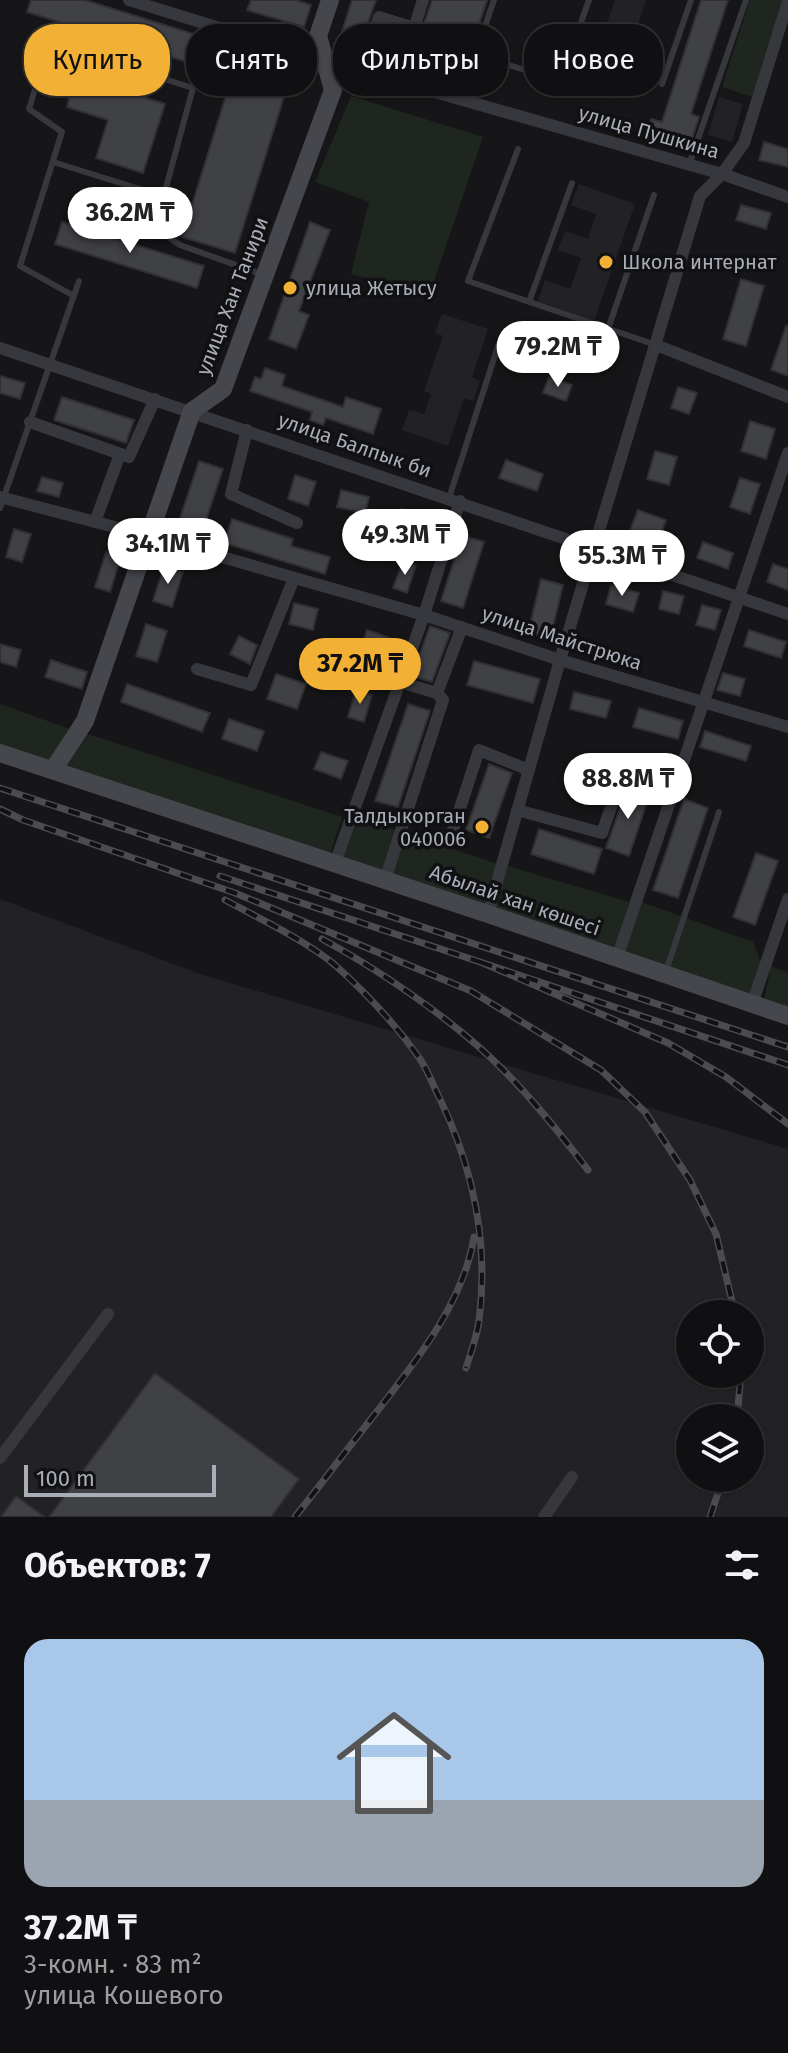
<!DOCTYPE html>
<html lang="ru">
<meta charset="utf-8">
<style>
body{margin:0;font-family:"Fira Sans",sans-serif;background:#19191b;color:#f1f3f6;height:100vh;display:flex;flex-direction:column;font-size:30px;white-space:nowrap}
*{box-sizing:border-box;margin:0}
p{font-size:26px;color:#9c9d9f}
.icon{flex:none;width:44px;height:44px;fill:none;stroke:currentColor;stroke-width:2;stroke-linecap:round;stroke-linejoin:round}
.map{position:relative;height:1517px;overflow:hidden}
.panel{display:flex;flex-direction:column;background:#101012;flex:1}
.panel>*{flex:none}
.top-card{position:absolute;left:24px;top:24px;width:740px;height:72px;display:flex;gap:16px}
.buttons{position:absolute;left:676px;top:1300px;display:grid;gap:16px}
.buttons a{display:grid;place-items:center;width:88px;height:88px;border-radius:50%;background:#101012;box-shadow:0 2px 6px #0004,0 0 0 2px #303032;font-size:40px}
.scale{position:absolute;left:24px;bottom:20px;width:192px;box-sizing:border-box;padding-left:8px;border:4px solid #a8adb8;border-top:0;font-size:22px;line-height:28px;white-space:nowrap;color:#a8adb8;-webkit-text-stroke:6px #111113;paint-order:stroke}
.price{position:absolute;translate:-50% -68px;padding:0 18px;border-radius:28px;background:#fff;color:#222;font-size:26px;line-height:52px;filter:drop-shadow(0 2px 4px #0008)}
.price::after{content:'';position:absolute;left:50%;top:48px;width:24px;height:18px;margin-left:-12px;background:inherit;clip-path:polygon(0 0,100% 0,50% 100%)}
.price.current{background:#f2b134;color:#111}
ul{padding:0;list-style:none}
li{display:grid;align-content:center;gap:16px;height:424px;padding:0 24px}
li span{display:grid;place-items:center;height:248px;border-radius:24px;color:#555}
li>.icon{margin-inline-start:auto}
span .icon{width:144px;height:144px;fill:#fffc;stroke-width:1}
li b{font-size:34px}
h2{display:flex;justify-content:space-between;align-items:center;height:96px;padding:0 24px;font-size:34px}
.tag{padding:0 28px;border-radius:32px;background:#101012;box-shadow:0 2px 6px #0004,0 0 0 2px #303032;font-size:28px;line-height:72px}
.tag.current{background:#f2b134;color:#111}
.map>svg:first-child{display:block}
</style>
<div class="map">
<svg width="788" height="1517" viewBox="0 0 788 1517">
<rect width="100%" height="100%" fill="#161618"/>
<path fill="#222225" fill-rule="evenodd" d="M615 0H646L613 99 586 90 592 71 568 63 578 34 601 41Z
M719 97 743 104 732 142 708 135Z
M579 184 635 204 594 321 538 301 545 280 570 289 581 258 558 250 565 231 588 239 596 214 571 205Z
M442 314 488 329 472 377 480 381 473 401 464 398 448 446 402 430 409 410 424 414 431 394 424 391 443 336 435 333Z
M0 899 200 974 788 1149V1517H0ZM690 1314H750V1374H690ZM690 1418H750V1478H690Z"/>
<path fill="#1e261f" d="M750 0H782L752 97 722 87Z
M351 96 483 137 429 296 351 274 369 202 315 182Z
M0 704 73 730 49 765 0 749Z
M85 733 342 817 330 854 64 767Z
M359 818 498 864 483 907 340 860Z
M508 866 629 902 614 952 494 912Z
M636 900 753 942 761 962 749 998 622 956Z
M771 966 788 973V1009L764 1001Z"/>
<path fill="#404145" stroke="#303034" stroke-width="2" d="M31 0H85L235 47 231 59 290 78 235 253 182 237 232 76 27 12Z
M251 0H296L311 5 304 27 247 10Z
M352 0H376L360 45 340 38Z
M432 0H487L474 40 437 32 425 66 381 52 388 31 418 41Z
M701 0H728L691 114 699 117 692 139 675 134 674 138 647 130 651 119 662 122Z
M56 70 165 104 143 173 96 158 108 120 67 107 69 98 49 92Z
M764 142 788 149V167L759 160Z
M741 205 771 213 766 229 736 220Z
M62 222 204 266 197 288 55 244Z
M310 222 330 230 299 311 309 315 296 349 269 339Z
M741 279 764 286 746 346 723 339Z
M786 326H788V376L771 370Z
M265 368 285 375 282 386 343 407 346 397 381 409 373 434 326 418 323 425 310 420 312 412 250 391 255 377 261 379Z
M0 376 25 383 20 399 0 393Z
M549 377 572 385 566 401 543 393Z
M678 387 697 393 689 414 671 408Z
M62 397 134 420 126 443 54 420Z
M750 421 775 429 766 459 741 451Z
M655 451 677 457 669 485 647 479Z
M506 460 543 474 537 491 499 478Z
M199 461 223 469 201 535 177 527Z
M295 475 316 482 308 506 288 499Z
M42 477 63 483 59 497 37 491Z
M740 478 760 484 750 514 730 507Z
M341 490 369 497 365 513 337 507Z
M402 509 431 518 426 536 397 527Z
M638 510 666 520 657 544 629 533Z
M232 519 293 539 291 546 330 557 325 574 224 543Z
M14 529 31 534 22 562 6 557Z
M462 535 484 542 463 608 441 601Z
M703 542 733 553 728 569 697 558Z
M106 552 121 557 110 592 95 587Z
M403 561 416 565 407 593 393 588Z
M773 564 788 569V590L767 582Z
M164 566 183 572 172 607 153 601Z
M541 579 563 585 550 639 528 633Z
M611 585 639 593 633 612 606 604Z
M663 591 684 596 679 614 659 609Z
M294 603 318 609 313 630 289 624Z
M702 605 721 610 715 630 696 625Z
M146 624 167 631 157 662 136 656Z
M430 626 450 633 432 682 412 676Z
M367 630 390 638 381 667 357 659Z
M749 630 786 642 781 658 744 646Z
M239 636 257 645 250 664 230 654Z
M0 644 21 650 16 667 0 662Z
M51 660 87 672 82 689 45 677Z
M474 661 540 679 533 703 467 685Z
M723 673 745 679 740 696 717 690Z
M276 674 306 684 297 709 267 699Z
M127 684 210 713 202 732 121 702Z
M356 690 372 695 364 722 348 717Z
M574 692 611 701 606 718 570 709Z
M408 704 430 711 398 807 375 801Z
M639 708 683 721 678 739 633 727Z
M229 719 264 731 257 751 222 739Z
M705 731 751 746 746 761 700 747Z
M321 752 348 761 341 779 314 769Z
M489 764 512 773 489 838 466 830Z
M628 786 650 793 629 856 606 848Z
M684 799 708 808 678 898 653 890Z
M539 829 602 849 594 874 531 854Z
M756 853 778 861 755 925 733 917Z
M155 1373 299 1479 271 1517H49Z
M16 1496 45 1517H1Z"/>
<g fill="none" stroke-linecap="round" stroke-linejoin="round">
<path stroke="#37383d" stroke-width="6" d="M494 0 475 55 555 79 569 38 579 28 589 0
M662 84 691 0
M518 149 468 281 656 345
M53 162 143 190
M689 165 746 0
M74 296 20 266 62 132 29 109 49 43 193 88 155 228 180 245 261 274
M529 302 572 183
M608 329 654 195
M449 498 498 346
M0 508 79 281
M666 971 719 812"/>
<path stroke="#37383d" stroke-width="12" d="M129 0 323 60 722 174 788 197
M361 70 379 17 414 28 423 0
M656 345 788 397
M0 348 788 614
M30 422 129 457 155 399
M247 430 231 494 297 523
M0 497 149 536 424 615 560 660 788 727
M95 522 120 454
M197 669 251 685 294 578
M400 682 437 693
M517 810 602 833 624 770 674 788
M449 842 479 750 529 770
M335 863 424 615 460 501
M385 880 443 700 437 693 462 627
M488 914 560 660 700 196 722 174 744 143 788 1
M617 958 788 453
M752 1004 788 899
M0 1458 108 1314
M544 1517 572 1477"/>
<path stroke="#45474d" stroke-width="18" d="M0 753 488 914 788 1016
M53 770 85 721 192 411 223 389 333 90 318 36 330 0"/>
<defs>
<path id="rail" d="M0 788 788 1047
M0 809 23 820 235 893 471 991 601 1070 645 1112 690 1180 716 1234 735 1314
M220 876 483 963
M225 900C257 917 308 942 335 965 365 992 397 1026 420 1059 428 1071 433 1085 439 1097 473 1167 489 1243 479 1321 477 1336 471 1352 466 1368
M322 939C376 968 447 1016 492 1059 528 1093 558 1131 588 1170
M788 1065 483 963 668 1043 726 1077 788 1124
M737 1418 741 1374
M295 1517C322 1483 348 1448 375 1414 416 1361 463 1304 474 1237
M710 1517 723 1478"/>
</defs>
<use href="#rail" stroke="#4a4c52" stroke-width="7"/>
<use href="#rail" stroke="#111113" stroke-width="4" stroke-dasharray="12" stroke-linecap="butt"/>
</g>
<g fill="#f2b134" stroke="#111113" stroke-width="3">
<circle cx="606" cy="262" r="8"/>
<circle cx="290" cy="288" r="8"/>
<circle cx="482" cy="827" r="8"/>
</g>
<g text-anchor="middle" stroke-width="7" stroke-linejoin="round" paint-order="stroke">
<g font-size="20" fill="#a8adb8" stroke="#111113">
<text transform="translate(649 132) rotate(16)" y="7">улица Пушкина</text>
<text transform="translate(232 296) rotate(-69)" y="7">улица Хан Танири</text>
<text transform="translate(355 445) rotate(19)" y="7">улица Балпык би</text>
<text transform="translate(562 638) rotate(18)" y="7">улица Майстрюка</text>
<text transform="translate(515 900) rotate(19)" y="7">Абылай хан көшесі</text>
</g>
<g font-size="20" fill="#a8adb8" stroke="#111113" text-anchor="start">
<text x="622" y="269">Школа интернат</text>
<text x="306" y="295">улица Жетысу</text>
<text x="466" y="823" text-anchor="end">Талдыкорган<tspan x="466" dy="23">040006</tspan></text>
</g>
</g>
</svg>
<div class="buttons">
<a><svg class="icon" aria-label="locate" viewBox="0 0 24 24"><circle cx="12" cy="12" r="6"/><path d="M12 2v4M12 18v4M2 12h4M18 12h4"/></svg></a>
<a><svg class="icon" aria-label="layers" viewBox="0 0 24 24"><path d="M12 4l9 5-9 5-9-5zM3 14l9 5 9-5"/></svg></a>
</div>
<div class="scale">100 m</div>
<b class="price" style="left:130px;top:255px">36.2M ₸</b>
<b class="price" style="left:558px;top:389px">79.2M ₸</b>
<b class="price" style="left:405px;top:577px">49.3M ₸</b>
<b class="price" style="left:168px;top:586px">34.1M ₸</b>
<b class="price" style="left:622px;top:598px">55.3M ₸</b>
<b class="price current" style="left:360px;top:706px">37.2M ₸</b>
<b class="price" style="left:628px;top:821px">88.8M ₸</b>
<div class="top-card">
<a class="tag current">Купить</a>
<a class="tag">Снять</a>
<a class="tag">Фильтры</a>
<a class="tag">Новое</a>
</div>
</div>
<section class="panel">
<h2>Объектов: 7<svg class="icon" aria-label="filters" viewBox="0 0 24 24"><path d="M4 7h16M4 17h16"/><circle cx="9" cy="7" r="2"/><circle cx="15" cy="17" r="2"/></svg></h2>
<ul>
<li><span style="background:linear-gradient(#a9c7e8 65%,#9aa5b1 0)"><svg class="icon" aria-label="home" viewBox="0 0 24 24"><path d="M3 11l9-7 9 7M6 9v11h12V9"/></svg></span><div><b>37.2M ₸</b><p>3-комн. · 83 m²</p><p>улица Кошевого</p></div></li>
</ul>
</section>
